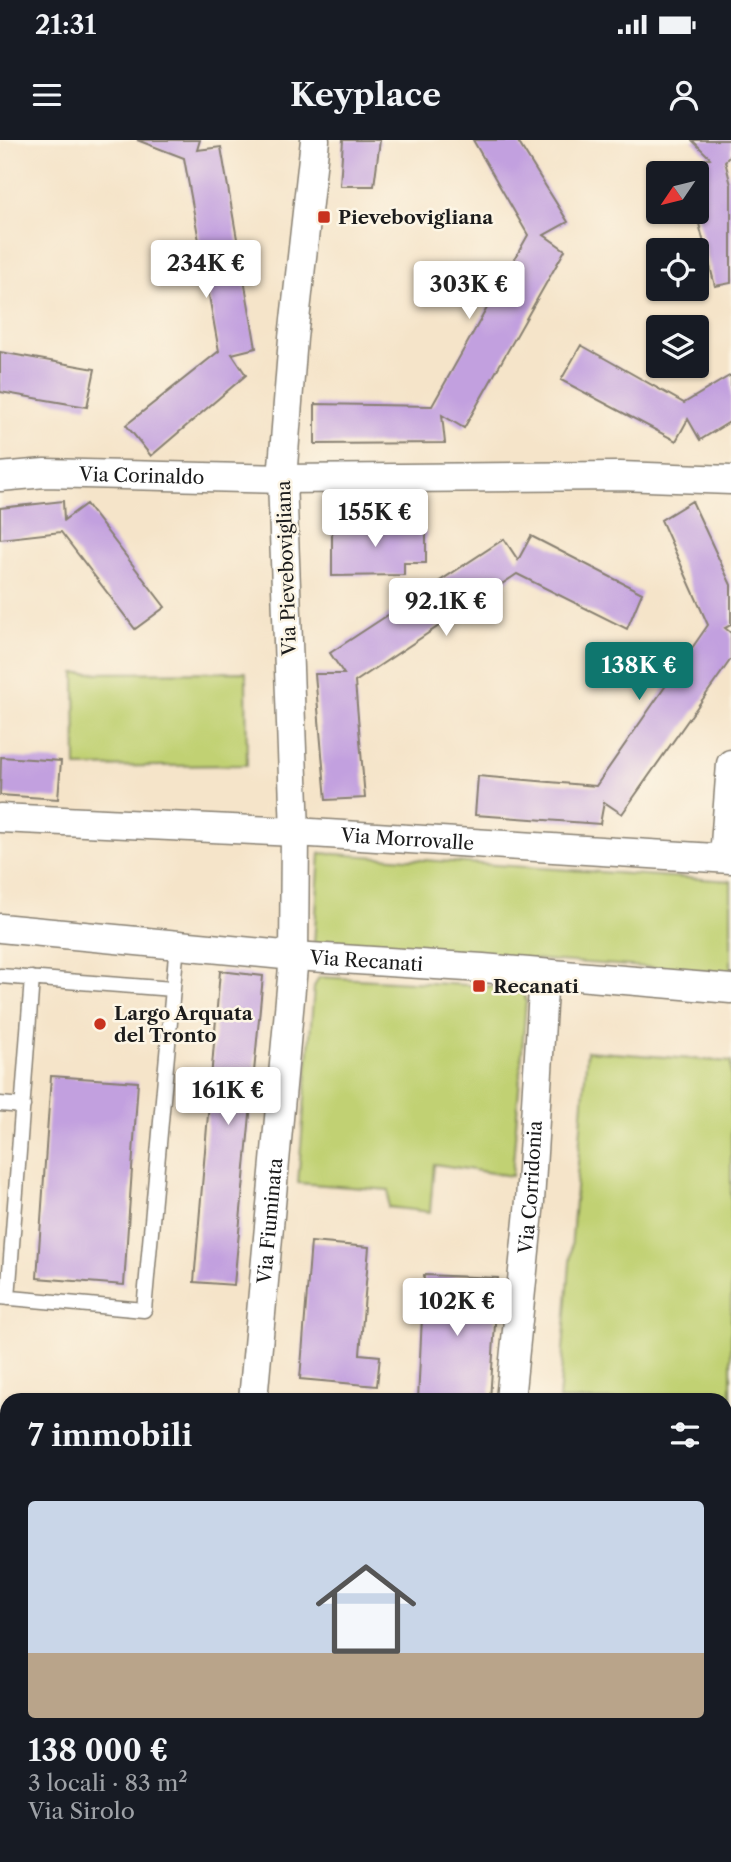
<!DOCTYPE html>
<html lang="it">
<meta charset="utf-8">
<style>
body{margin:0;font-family:"Libre Caslon Text",serif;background:#20242c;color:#f1f3f6;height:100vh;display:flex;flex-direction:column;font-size:26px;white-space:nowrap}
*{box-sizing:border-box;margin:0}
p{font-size:23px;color:#9ea1a6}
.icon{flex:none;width:38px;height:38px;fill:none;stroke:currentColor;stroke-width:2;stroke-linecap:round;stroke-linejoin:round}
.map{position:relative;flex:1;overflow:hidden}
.details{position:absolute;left:0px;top:1253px;width:732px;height:469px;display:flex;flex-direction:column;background:#171b24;border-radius:21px 21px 0 0;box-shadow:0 2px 5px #0004}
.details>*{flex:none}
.needle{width:46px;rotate:235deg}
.buttons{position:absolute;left:646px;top:21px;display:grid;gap:14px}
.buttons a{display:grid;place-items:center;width:63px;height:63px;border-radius:7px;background:#171b24;box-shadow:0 2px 5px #0004;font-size:35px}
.price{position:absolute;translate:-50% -60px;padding:0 16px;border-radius:7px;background:#fff;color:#222;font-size:23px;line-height:46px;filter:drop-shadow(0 2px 4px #0008)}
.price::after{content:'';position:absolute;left:50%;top:42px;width:21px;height:16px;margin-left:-10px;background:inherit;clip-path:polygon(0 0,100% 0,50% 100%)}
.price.active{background:#0f766e;color:#fff}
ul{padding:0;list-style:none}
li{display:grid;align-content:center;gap:14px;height:371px;padding:0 28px}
li span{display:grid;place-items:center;height:217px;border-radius:7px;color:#555}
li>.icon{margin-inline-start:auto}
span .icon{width:126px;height:126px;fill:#fffc;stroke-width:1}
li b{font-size:30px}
h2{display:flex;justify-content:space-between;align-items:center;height:84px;padding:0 28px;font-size:30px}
.status{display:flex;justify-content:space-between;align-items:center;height:49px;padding:0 35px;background:#171b24;direction:ltr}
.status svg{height:19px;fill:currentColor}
header{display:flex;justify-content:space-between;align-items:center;height:91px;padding:0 28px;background:#171b24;font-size:32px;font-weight:700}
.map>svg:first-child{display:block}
</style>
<div class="status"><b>21:31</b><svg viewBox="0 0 49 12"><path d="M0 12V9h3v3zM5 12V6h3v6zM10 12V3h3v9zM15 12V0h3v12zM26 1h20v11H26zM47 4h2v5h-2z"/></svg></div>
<header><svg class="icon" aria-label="menu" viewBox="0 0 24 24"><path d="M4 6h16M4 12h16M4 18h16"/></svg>Keyplace<svg class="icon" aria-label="person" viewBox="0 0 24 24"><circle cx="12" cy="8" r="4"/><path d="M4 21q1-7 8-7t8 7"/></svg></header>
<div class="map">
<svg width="731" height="1722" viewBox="0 0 731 1722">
<rect width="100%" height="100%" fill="#fcf5e5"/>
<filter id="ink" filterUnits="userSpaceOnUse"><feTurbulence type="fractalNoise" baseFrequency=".0143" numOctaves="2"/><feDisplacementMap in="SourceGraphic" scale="14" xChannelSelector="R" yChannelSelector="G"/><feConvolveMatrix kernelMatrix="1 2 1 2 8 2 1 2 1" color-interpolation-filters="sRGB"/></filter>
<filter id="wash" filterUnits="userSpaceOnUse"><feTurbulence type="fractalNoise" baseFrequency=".00686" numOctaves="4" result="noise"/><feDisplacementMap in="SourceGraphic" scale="28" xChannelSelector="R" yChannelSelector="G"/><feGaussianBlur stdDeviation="1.57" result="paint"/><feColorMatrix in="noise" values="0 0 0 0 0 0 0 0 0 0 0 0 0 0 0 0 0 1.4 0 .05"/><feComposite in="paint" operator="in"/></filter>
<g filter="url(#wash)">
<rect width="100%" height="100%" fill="#f5e4c9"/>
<path fill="#ddd5f6" d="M251 1715H453V1722H251Z"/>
<path fill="#c1d173" stroke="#6e7648" stroke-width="2" d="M246 532 247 625 76 627 75 533Z
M320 713 731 741V833L314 804Z
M319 837 522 848 526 861 512 1036 434 1024 430 1072 388 1067 389 1050 298 1043 314 847Z
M587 911 731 922V1333L725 1332 724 1260H559Z"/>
<g id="blocks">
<path fill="#c2a0df" d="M137 0H200L197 10 221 7 256 208 232 214 246 235 151 316 126 285 219 211 184 18Z
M343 0H380L374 46H340Z
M473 0H517L568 82 544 95 565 110 464 288 442 275 445 303 315 304V264L432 266 528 95Z
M692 0H731V15L725 21 731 45V143L715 146 696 72V33H687L685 26 710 18Z
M581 205 684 263 731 235V281L700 300 688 279 676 301 561 240Z
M0 212 95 229 87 267 0 252Z
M63 361 64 380 86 364 165 467 135 489 61 392 0 399V368Z
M692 361 731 445V485L725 488 731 493V519L622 674 604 662 600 684 475 675 478 636 596 646 708 485 661 380Z
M332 384H404V392H426V423H404V435L332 436Z
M531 396 642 453 627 489 517 434 355 542 365 658 326 660 315 534H344L330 513 504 399 518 420Z
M1 617 61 621 58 659 0 655Z
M220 831 263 836 234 1145 194 1142Z
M51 936 138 942 124 1145 37 1138Z
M311 1102 369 1107 360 1214 380 1216 377 1246 300 1239Z
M424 1135 498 1138 490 1260H418Z
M724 1341H731V1362L724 1361Z
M0 1506 7 1509V1553L0 1550Z
M724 1529 731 1530V1563H724Z
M0 1650 7 1654V1698L0 1694Z
M42 1715H179V1722H56Z"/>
</g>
</g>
<g filter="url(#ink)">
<use href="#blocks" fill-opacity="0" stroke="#888072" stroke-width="2"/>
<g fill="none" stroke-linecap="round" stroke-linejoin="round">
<defs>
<path id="lane" d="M0 836 173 849
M0 964 23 966
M0 1157 144 1170 177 804
M8 1158 32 838"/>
<g id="street">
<path id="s1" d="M0 337 45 333 282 339 620 336 731 340"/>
<path id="s2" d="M0 678 295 692 731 719"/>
<path d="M724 718 731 624"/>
<path id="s3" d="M0 788 294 816 483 828 731 849"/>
<path id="s4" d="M253 1260 294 816 295 692 282 339 293 198 315 0"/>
<path id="s5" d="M510 1260 530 1061 544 834"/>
<path d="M724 1689 731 1697"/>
<path d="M216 1722V1715"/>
<path d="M472 1722 473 1715"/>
</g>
<path id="secondary" d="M0 1338 7 1339
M724 1393H731"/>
</defs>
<use href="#lane" stroke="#888072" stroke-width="17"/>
<use href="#street" stroke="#888072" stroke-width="31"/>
<use href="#secondary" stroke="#888072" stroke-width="41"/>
<use href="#lane" stroke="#fff" stroke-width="14"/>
<use href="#street" stroke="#fff" stroke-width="28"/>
<use href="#secondary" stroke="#fde4d1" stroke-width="38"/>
</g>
</g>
<g fill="#c8321e" stroke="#fcf5e5" stroke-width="2.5">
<rect x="317" y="70" width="14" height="14" rx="3.5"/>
<rect x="472" y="839" width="14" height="14" rx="3.5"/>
<circle cx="100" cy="884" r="7"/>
</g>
<g text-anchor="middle" stroke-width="5" stroke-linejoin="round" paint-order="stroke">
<g font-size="19" font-weight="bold" fill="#1c1c1c" stroke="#fcf5e5" text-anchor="start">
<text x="338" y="84">Pievebovigliana</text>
<text x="493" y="853">Recanati</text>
<text x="114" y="880">Largo Arquata<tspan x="114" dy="22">del Tronto</tspan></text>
</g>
<g font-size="19" fill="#1c1c1c" stroke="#fcf5e5">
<text dy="7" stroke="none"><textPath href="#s1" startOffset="142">Via Corinaldo</textPath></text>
<text transform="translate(286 428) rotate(-92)" y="7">Via Pievebovigliana</text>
<text dy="7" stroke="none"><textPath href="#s2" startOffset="408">Via Morrovalle</textPath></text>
<text dy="7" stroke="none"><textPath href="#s3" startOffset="368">Via Recanati</textPath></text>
<text dy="7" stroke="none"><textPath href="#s5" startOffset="214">Via Corridonia</textPath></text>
<text dy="7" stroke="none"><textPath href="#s4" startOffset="180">Via Fiuminata</textPath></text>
</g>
</g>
</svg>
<div class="buttons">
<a><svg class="needle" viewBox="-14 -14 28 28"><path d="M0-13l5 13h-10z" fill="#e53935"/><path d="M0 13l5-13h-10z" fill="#9ea1a6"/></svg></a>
<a><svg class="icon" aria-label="locate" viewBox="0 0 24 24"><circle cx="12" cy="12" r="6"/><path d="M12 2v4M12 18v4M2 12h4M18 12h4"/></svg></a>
<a><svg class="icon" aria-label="layers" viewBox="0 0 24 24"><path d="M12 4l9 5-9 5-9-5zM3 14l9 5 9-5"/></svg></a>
</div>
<b class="price" style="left:206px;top:160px">234K €</b>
<b class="price" style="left:469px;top:181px">303K €</b>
<b class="price" style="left:375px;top:409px">155K €</b>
<b class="price" style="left:446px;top:498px">92.1K €</b>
<b class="price active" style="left:639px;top:562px">138K €</b>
<b class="price" style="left:228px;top:987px">161K €</b>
<b class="price" style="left:457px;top:1198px">102K €</b>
<section class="details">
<h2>7 immobili<svg class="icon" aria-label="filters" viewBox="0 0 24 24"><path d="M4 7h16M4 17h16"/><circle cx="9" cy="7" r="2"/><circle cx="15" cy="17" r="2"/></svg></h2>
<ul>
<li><span style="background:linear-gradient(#c9d6e8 70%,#b9a48a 0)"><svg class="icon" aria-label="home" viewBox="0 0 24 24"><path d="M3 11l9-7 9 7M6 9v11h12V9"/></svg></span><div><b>138 000 €</b><p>3 locali · 83 m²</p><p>Via Sirolo</p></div></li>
</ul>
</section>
</div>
